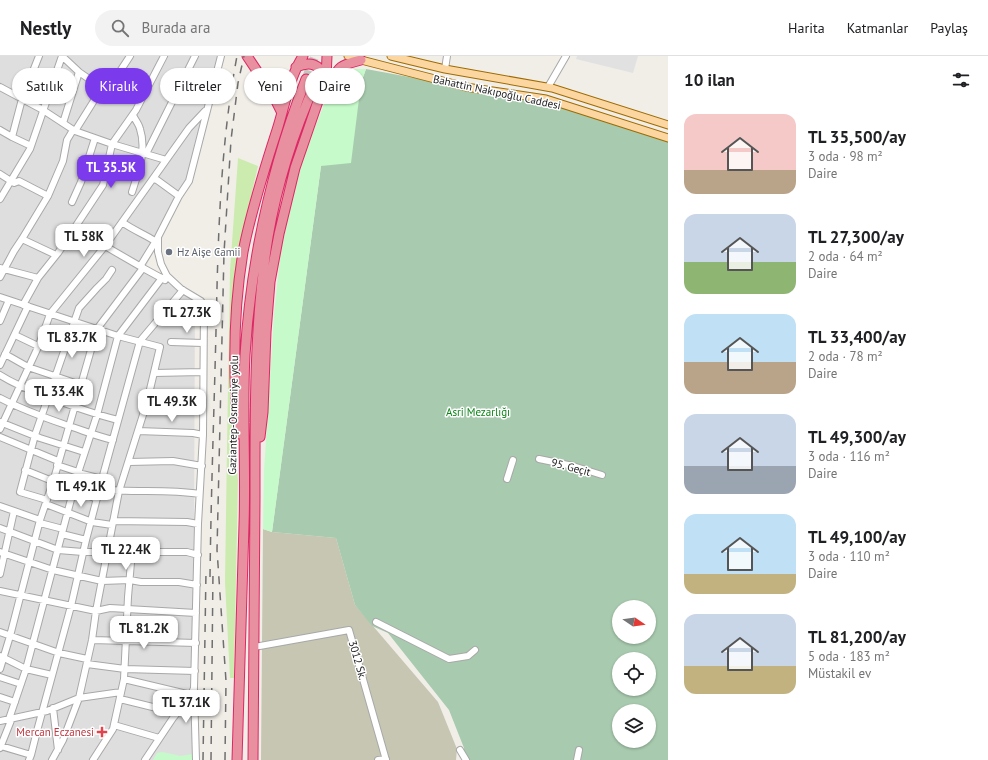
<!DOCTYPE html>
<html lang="tr">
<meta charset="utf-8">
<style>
body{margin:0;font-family:"PT Sans",sans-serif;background:#f2f2f2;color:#202124;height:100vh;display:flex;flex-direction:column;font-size:15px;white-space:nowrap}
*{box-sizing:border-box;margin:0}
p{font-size:13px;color:#757577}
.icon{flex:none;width:22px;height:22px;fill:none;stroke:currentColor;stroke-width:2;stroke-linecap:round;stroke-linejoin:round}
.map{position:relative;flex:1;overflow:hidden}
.details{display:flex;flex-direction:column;background:#fff;width:320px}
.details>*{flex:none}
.banner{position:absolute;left:12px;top:12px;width:380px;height:36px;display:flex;gap:8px}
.needle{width:26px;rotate:103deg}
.buttons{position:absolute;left:612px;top:544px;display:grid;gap:8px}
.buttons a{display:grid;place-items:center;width:44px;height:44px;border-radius:50%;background:#fff;box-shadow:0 1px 3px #0004;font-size:20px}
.price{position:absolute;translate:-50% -34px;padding:0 9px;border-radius:8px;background:#fff;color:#222;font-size:13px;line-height:26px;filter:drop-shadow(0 1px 2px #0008)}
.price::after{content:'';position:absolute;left:50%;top:24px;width:12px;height:9px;margin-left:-6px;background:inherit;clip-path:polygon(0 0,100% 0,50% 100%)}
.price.active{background:#7c3aed;color:#fff}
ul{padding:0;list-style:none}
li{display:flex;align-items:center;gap:12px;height:100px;padding:0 16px}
li span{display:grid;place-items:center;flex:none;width:112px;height:80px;border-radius:12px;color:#555}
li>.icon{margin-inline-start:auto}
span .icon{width:48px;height:48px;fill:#fffc;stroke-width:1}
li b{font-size:17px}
h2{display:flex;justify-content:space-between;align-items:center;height:48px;padding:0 16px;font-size:17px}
.pill{padding:0 14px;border-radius:18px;background:#fff;box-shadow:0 1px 3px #0004;font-size:14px;line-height:36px}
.pill.active{background:#7c3aed;color:#fff}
header{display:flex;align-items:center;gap:24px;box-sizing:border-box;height:56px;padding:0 20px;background:#fff;border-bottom:1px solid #e0e0e0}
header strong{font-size:19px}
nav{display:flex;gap:22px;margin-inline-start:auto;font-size:14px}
.search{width:280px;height:36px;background:#f2f2f2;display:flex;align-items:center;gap:10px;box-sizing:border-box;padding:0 14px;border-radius:22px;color:#757577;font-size:15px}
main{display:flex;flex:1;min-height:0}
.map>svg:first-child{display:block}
</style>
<header>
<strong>Nestly</strong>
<div class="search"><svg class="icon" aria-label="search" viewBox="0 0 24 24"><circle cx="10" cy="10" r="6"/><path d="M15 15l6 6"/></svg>Burada ara</div>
<nav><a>Harita</a><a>Katmanlar</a><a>Paylaş</a></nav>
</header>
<main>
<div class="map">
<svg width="668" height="704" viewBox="0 0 668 704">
<rect width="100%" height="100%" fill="#f1eee8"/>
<path fill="#dfdede" d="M0 0H221L198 96 176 153 145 212 195 245 193 704H0Z"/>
<path fill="#c6c6b3" d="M263 473 272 476 336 482 355 549 438 646 457 693 456 704H261Z"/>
<path fill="#ccebae" d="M238 102 258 110 246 163 231 289V348L238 424 234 622H230L225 526 227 392 230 215Z"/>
<path fill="#a8caae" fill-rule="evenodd" d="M366 13 549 47 668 84V704H462L464 692 449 654 388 577 372 570 355 549 336 482 272 476 321 110 361 27ZM619 551H649V581H619ZM619 603H649V633H619ZM619 655H649V685H619Z"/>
<path fill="#c6faca" d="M366 13 361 27 351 107 321 110 272 476 263 473 264 415 274 258 280 200 298 113 333 26C345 11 348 13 366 13Z
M162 696 181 700 192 698V704H153L157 697Z"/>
<path fill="#e1e1e1" d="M577 0H638L633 17 576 3Z"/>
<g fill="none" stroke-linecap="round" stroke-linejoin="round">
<path stroke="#c7c5c0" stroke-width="9" stroke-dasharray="9 4.5" stroke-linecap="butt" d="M306 23 315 0"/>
<defs>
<path id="minor" d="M62 0 79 16 102 32
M445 13 447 0
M0 31 43 54 75 75 112 88 166 104
M548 31 566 0
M63 67 79 16
M0 74 12 81 22 43 39 0
M75 75 105 27 113 26 130 0
M12 81 31 90
M146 98 195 0
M0 118 14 127 19 125 48 140 63 105 67 84 73 74
M153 123 157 124 179 140
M132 136C138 117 147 94 140 73 139 68 135 64 133 59
M0 143 30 93 62 0
M72 146 81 126 95 82
M122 166C133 174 144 178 155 185
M22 183 56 199
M157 183 141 209 143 212 165 224
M0 212 38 222
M0 221 14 195 22 183 48 140
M0 241 118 280 160 291 147 346 119 435 96 555 92 584 79 642 63 684 52 704
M23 249 38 222 58 197 103 129 112 88 136 54 164 0
M0 265 9 244
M15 279 38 290
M171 286 203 287
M5 298 28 311 81 329
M0 309 28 250
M154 317 202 316
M0 319C14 328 29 334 45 340 69 349 93 358 118 364
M0 342C21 353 43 361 66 369 82 374 96 380 113 384
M147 346 203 349
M0 366 40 382 84 396
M0 373 39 289 50 258 105 190 189 72 205 55
M138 375 193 377 203 379
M0 381 58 405
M539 403 573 410 602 419
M129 406 173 405 202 410
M57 409 78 416
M25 414 97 443
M78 417 102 423
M507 423 513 404
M100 433C133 437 166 433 199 438
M47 444 20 436 35 379 79 252 97 232 106 223 112 214
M46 448 92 466 112 469
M0 450 40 464
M113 465 187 466 198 468
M40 467 63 473
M0 472 58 494 83 496H187L198 499
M62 478 86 484
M0 496 53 514 102 525 130 524 141 526H179L197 529
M0 518 14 455
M0 535 96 555 110 552 196 557
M376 566 449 603 468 600 475 594
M0 576 59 597 87 603
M92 584 196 587
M254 591 349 574 386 704
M0 600 26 613 52 619
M87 608 125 613 195 615
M0 613 10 580 40 464 53 426 97 273 143 212 105 190
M0 621 21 628
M124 623 191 639
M194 633 196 704
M0 641 15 646
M120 643 177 657
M53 652 58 694
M9 663 26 613 78 417 97 359 118 280 162 222
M0 665 47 655 79 642 121 636
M114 669 159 682
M1 690 31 699 29 704
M0 692 12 662
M460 694 466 704
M31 699 37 675 71 550 86 484 102 423 140 285 183 234
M93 704 113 673 124 623 128 541 132 495
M145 704 173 662 190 641 194 632 198 468 203 379 204 251 201 245 181 233 167 220 161 208 158 196V181L179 140 189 125 221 0
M378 704 386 703
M577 704 579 694"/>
<path id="major" d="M348 0 361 4 466 31 546 43 668 82
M391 0 445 13 552 32 668 69"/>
<path id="highway" d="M247 0 273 39 282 57
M296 11C311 5 319 8 326 22
M327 33C339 12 336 10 361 4
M238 378C233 318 233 256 243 196 251 155 264 114 277 74 285 49 289 22 303 0
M260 381 263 356 266 276 270 226 279 178 295 112 326 22 327 0
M237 704C239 626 242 547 244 469 246 412 242 355 245 299 251 202 271 113 306 23
M253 704C254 617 254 529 255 442 255 355 254 267 268 181 277 128 294 75 316 26"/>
</defs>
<use href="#minor" stroke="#a8a8a8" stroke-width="8"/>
<use href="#major" stroke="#9e6b00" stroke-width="9"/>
<use href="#highway" stroke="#dd2764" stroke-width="11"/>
<use href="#minor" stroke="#fff" stroke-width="6"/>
<use href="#major" stroke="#fcd6a1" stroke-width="7"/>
<use href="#highway" stroke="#e890a0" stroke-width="9"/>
<path stroke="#6f6f6f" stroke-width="1.5" stroke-dasharray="8 8" stroke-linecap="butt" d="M210 521C211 439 214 357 216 275 218 183 220 90 237 0
M203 704 206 515
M211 704 213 515
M225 704 226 625 217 494 224 197 231 84 238 27 244 0"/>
</g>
<circle fill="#6b7280" stroke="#fff" stroke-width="1.5" cx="169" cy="196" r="4"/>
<path fill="#e0444e" stroke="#fff" stroke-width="1.5" d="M100 670h4v4h4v4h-4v4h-4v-4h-4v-4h4z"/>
<g text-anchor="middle" stroke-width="3" stroke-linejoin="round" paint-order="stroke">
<g font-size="11" fill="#212121" stroke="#fff">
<text transform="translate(497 36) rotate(12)" y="4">Bahattin Nakıpoğlu Caddesi</text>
<text transform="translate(233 359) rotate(-89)" y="4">Gaziantep-Osmaniye yolu</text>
<text transform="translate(571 411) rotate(15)" y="4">95. Geçit</text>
<text transform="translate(358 604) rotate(74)" y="4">3012 Sk.</text>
</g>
<g font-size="11" fill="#5b616d" stroke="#fff" text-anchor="start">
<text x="177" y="200">Hz Aişe Camii</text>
</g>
<g font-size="11" fill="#0b8316" stroke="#fff">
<text x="478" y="360">Asri Mezarlığı</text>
</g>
<g font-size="11" fill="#be3a42" stroke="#fff" text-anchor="end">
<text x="94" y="680">Mercan Eczanesi</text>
</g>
</g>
</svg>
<div class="buttons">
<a><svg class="needle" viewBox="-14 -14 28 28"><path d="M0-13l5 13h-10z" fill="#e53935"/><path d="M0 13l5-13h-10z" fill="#757577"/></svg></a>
<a><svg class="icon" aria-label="locate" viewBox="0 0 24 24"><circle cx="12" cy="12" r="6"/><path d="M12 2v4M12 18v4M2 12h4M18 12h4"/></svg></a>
<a><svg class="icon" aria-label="layers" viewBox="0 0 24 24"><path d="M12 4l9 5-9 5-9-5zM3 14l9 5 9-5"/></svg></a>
</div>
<b class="price active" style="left:111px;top:133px">TL 35.5K</b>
<b class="price" style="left:84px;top:202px">TL 58K</b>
<b class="price" style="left:187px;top:278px">TL 27.3K</b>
<b class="price" style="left:72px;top:303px">TL 83.7K</b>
<b class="price" style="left:59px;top:357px">TL 33.4K</b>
<b class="price" style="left:172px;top:367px">TL 49.3K</b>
<b class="price" style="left:81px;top:452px">TL 49.1K</b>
<b class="price" style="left:126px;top:515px">TL 22.4K</b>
<b class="price" style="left:144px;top:594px">TL 81.2K</b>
<b class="price" style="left:186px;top:668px">TL 37.1K</b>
<div class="banner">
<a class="pill">Satılık</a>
<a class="pill active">Kiralık</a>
<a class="pill">Filtreler</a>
<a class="pill">Yeni</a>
<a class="pill">Daire</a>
</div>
</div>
<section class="details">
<h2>10 ilan<svg class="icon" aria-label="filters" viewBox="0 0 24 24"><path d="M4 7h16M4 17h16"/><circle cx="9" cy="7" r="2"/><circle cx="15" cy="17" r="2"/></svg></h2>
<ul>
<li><span style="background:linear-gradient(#f6c9c9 70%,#b9a48a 0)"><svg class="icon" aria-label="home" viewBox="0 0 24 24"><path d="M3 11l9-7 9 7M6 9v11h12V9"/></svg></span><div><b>TL 35,500/ay</b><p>3 oda · 98 m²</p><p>Daire</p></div></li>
<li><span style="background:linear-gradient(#c9d6e8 60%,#8fb573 0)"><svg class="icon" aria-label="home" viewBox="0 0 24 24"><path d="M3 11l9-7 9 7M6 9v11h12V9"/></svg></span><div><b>TL 27,300/ay</b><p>2 oda · 64 m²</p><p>Daire</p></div></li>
<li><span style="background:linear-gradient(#bfe0f5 60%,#b9a48a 0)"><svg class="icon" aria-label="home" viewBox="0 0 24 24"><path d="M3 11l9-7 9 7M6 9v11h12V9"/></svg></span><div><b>TL 33,400/ay</b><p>2 oda · 78 m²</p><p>Daire</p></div></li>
<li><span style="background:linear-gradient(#c9d6e8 65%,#9aa5b1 0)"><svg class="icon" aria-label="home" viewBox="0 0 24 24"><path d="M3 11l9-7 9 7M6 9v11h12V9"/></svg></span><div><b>TL 49,300/ay</b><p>3 oda · 116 m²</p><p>Daire</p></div></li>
<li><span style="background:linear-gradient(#bfe0f5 75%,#c2b280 0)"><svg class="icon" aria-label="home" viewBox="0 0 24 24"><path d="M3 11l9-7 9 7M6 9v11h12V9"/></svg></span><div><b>TL 49,100/ay</b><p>3 oda · 110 m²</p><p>Daire</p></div></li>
<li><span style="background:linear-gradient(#c9d6e8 65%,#c2b280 0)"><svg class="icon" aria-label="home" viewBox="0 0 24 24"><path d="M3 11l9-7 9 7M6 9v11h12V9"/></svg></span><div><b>TL 81,200/ay</b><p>5 oda · 183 m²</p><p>Müstakil ev</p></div></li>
</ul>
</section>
</main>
